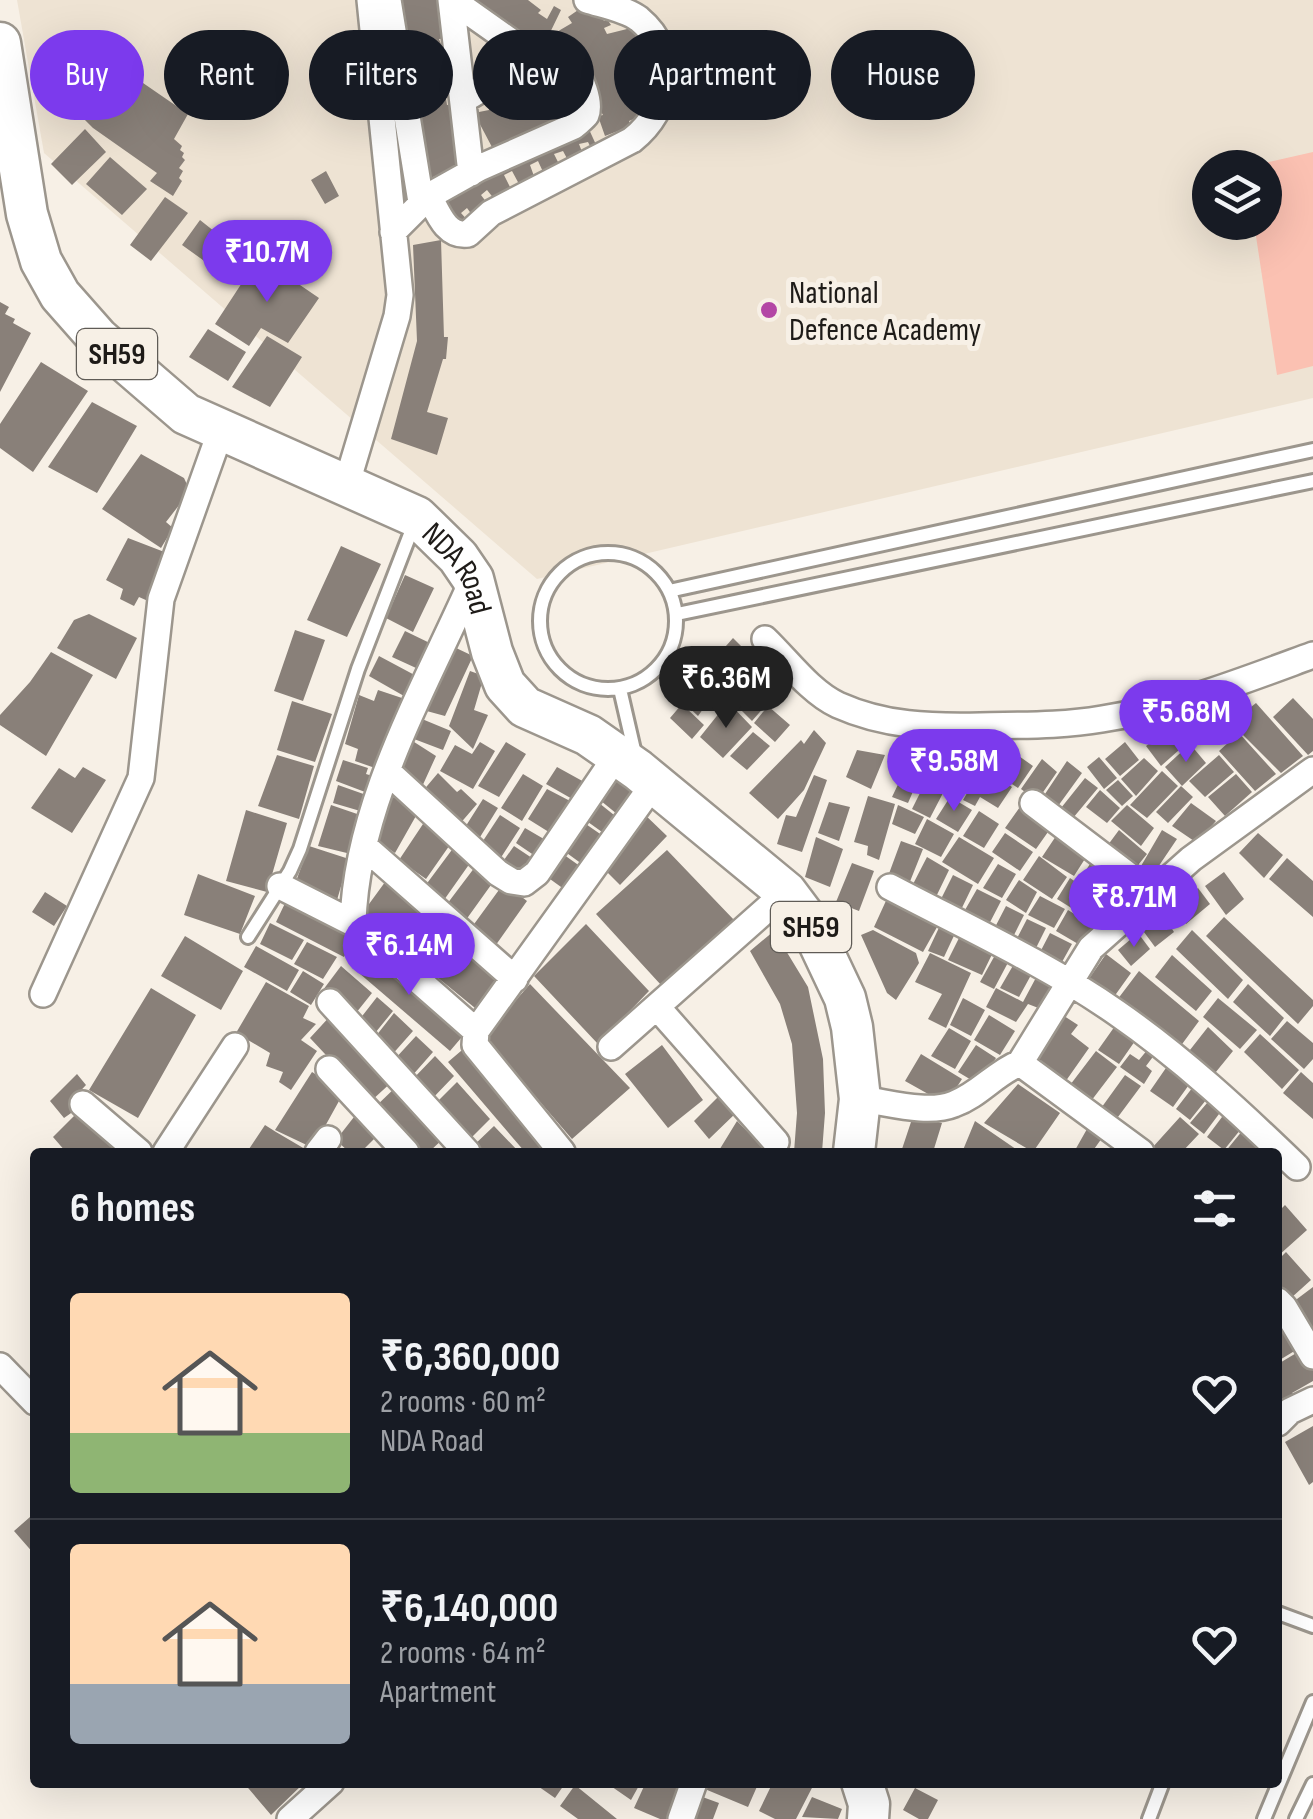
<!DOCTYPE html>
<meta charset="utf-8">
<style>
body{margin:0;font-family:"Sofia Sans Condensed",sans-serif;background:#20242c;color:#f1f3f6;height:100vh;display:flex;flex-direction:column;font-size:38px;white-space:nowrap}
*{box-sizing:border-box;margin:0}
p{font-size:32px;color:#9ea1a6}
.icon{flex:none;width:55px;height:55px;fill:none;stroke:currentColor;stroke-width:2;stroke-linecap:round;stroke-linejoin:round}
.map{position:relative;flex:1;overflow:hidden}
.panel{position:absolute;left:30px;top:1148px;width:1252px;height:640px;display:flex;flex-direction:column;background:#171b24;border-radius:10px;box-shadow:0 10px 40px #0002}
.panel>*{flex:none}
.banner{position:absolute;left:30px;top:30px;width:1255px;height:90px;display:flex;gap:20px}
.controls{position:absolute;left:1192px;top:150px;display:grid;gap:20px}
.controls a{display:grid;place-items:center;width:90px;height:90px;border-radius:50%;background:#171b24;box-shadow:0 10px 40px #0002;font-size:50px}
.price{position:absolute;translate:-50% -85px;padding:0 22px;border-radius:35px;background:#7c3aed;color:#fff;font-size:32px;line-height:65px;filter:drop-shadow(0 2px 5px #0008)}
.price::after{content:'';position:absolute;left:50%;top:60px;width:30px;height:22px;margin-left:-15px;background:inherit;clip-path:polygon(0 0,100% 0,50% 100%)}
.price.active{background:#222;color:#fff}
ul{padding:0;list-style:none}
li{display:flex;align-items:center;gap:30px;height:250px;padding:0 40px}
li+li{border-top:2px solid #363941}
li span{display:grid;place-items:center;flex:none;width:280px;height:200px;border-radius:10px;color:#555}
li>.icon{margin-inline-start:auto}
span .icon{width:120px;height:120px;fill:#fffc;stroke-width:1}
li b{font-size:42px}
h2{display:flex;justify-content:space-between;align-items:center;height:120px;padding:0 40px;font-size:42px}
.tag{padding:0 35px;border-radius:45px;background:#171b24;box-shadow:0 10px 40px #0002;font-size:35px;line-height:90px}
.tag.active{background:#7c3aed;color:#fff}
.map>svg:first-child{display:block}
</style>
<div class="map">
<svg width="1313" height="1819" viewBox="0 0 1313 1819">
<rect width="100%" height="100%" fill="#f7f0e6"/>
<path fill="#eee3d3" fill-rule="evenodd" d="M17 0H1313V398L537 579 44 153ZM1210 168H1265V222H1210Z"/>
<path fill="#fbc1b2" d="M1313 152V366L1277 375 1254 223 1265 222V168L1246 167Z"/>
<path fill="#898079" d="M396 0H449L450 9 438 10 439 18 444 17 451 38 439 39 441 44 448 45 457 97 446 98 447 105 454 104 461 137 453 138 454 149 464 147V172L420 179Z
M466 0H528L541 10 538 13 547 19 554 6 561 10 545 43 540 40 535 51Z
M597 7 604 21 607 19 611 25 604 28 607 34 627 29 625 23 643 30 661 83 635 94 638 101 645 99 650 107 641 124 636 118 629 121 631 126 605 136 598 116 603 115 555 33 572 23 568 17 581 8 584 14Z
M85 43 188 114 174 139 182 146 180 150 184 153 182 157 185 160 179 168 183 171 179 178 182 181 173 196 150 181 157 173 93 128 82 117 93 102 85 96 92 83 81 76 86 69 74 59Z
M560 69H568L581 119 493 149 474 113 489 110 492 101 508 93 512 102 517 100 525 115 540 107 530 93 535 90 531 84Z
M587 125 598 149 593 152 588 142 579 144 584 157 570 164 563 151 554 154 560 166 544 174 538 161 530 165 535 179 519 184 512 171 504 175 512 191 495 200 487 190 481 195 490 207 475 219 467 208 461 213 470 223 460 232 439 207 471 177Z
M85 129 106 152 72 185 51 164Z
M110 157 147 189 122 215 86 184Z
M326 171 339 196 325 204 311 180Z
M165 197 188 213 151 261 130 245Z
M200 220 244 255 228 278 182 245Z
M441 240 444 337H448L446 359H443L427 412 448 418 437 455 391 439 417 341 413 245Z
M259 257 319 298 288 343 261 328 249 346 215 324Z
M0 302 9 307 5 314 15 319 13 323 31 333 0 392Z
M208 329 246 352 228 381 189 357Z
M267 336 302 357 270 407 232 387Z
M41 362 88 391 33 472 0 448V424Z
M92 402 137 426 97 493 48 467Z
M141 454 184 478 190 491 166 522 173 528 161 548 102 509Z
M128 538 167 553 148 601 139 597 134 606 120 599 123 589 106 580Z
M341 546 381 564 347 637 307 620Z
M405 575 434 588 413 632 386 618Z
M89 614 137 638 116 679 57 648 74 620Z
M295 630 325 640 303 701 274 691Z
M405 631 438 647 427 673 392 657Z
M733 638 750 655 728 679 711 663Z
M454 647 473 656 445 716 423 710Z
M51 652 93 675 46 756 0 725V715L30 682Z
M379 656 422 679 411 700 369 676Z
M761 665 786 690 772 707 746 682Z
M470 671 484 676 474 710 488 715 473 749 449 726Z
M694 682 711 698 698 716 679 698Z
M744 684 766 705 752 721 731 700Z
M378 690 405 699 375 768 355 761 358 749 345 744 359 695 374 701Z
M1293 698 1313 719V751L1308 755 1273 717Z
M292 701 332 714 315 762 277 750Z
M728 702 752 727 723 758 700 737Z
M1256 703 1303 756 1281 773 1231 723Z
M682 704 704 725 692 739 670 718Z
M768 706 790 725 775 742 754 723Z
M422 719 451 731 443 750 414 739Z
M1174 725 1188 742 1161 766 1146 746Z
M814 730 826 743 804 790 778 819 749 793 801 740 804 744Z
M753 732 770 746 747 770 730 756Z
M1239 733 1276 774 1255 791 1219 751Z
M411 740 436 756 421 789 394 771Z
M480 742 495 751 473 789 440 771 455 745 472 754Z
M506 742 526 754 499 797 478 786Z
M1125 742 1139 760 1120 776 1105 759Z
M1190 744 1206 763 1182 786 1165 767Z
M857 750 885 755 871 789 846 777Z
M930 753 974 772 962 798 919 778Z
M1016 754 1033 766 1018 788 1001 777Z
M277 755 314 766 299 819 258 806Z
M1219 755 1234 772 1205 797 1189 781Z
M1099 757 1117 778 1104 789 1087 767Z
M1144 758 1158 771 1136 796 1121 779Z
M1042 759 1057 772 1037 801 1021 789Z
M343 760 368 768 366 774 379 778 373 795 336 781Z
M1067 761 1082 773 1053 813 1039 803Z
M983 766 1012 787 998 808 980 797 975 806 963 800Z
M83 767 106 780 72 833 31 808 59 768 75 778Z
M557 767 586 783 574 800 546 784Z
M1162 771 1178 786 1147 818 1130 805Z
M438 773 457 792 461 789 477 804 458 826 422 792Z
M611 773 634 790 617 814 595 796Z
M523 774 543 786 522 821 501 808Z
M903 774 918 780 908 803 892 797Z
M1236 774 1252 792 1225 816 1208 797Z
M814 775 827 780 802 852 777 844 786 815 796 817Z
M1085 778 1098 788 1073 818 1061 808Z
M1118 780 1133 796 1122 806 1106 790Z
M394 783 421 807 395 853 373 838Z
M338 785 372 797 367 813 333 803Z
M924 785 943 793 930 818 912 809Z
M1181 786 1193 797 1168 823 1156 812Z
M547 789 572 802 552 834 528 819Z
M1100 790 1120 808 1107 823 1086 807Z
M868 796 895 804 879 860 867 855 868 846 854 842Z
M950 797 972 810 958 832 936 819Z
M483 799 498 808 477 842 462 832Z
M594 799 614 815 602 832 581 817Z
M1025 800 1055 822 1036 849 1005 828Z
M829 802 850 807 839 841 818 833Z
M1191 803 1216 821 1197 843 1172 826Z
M331 805 363 816 351 854 318 846Z
M898 805 924 817 915 834 892 824Z
M1127 805 1154 828 1141 846 1111 821Z
M246 810 287 823 267 892 226 881Z
M641 811 667 836 620 885 600 865Z
M979 811 999 824 984 848 963 836Z
M500 815 520 828 500 859 479 847Z
M427 818 454 839 426 879 399 860Z
M927 819 954 834 941 857 915 844Z
M580 820 606 838 586 867 560 848Z
M525 828 549 842 538 858 516 843Z
M1060 830 1090 851 1074 876 1042 857Z
M1119 830 1147 854 1130 875 1102 853Z
M1162 830 1177 839 1146 885 1134 878Z
M1005 833 1033 852 1020 871 992 852Z
M1258 833 1283 855 1264 878 1239 853Z
M816 837 843 849 830 887 805 877Z
M959 837 994 858 978 884 942 862Z
M901 841 923 849 909 884 887 879Z
M457 843 475 856 444 900 425 886Z
M309 846 349 859 337 900 295 884Z
M514 846 535 860 522 881 499 867Z
M667 850 735 921 661 985 596 914Z
M560 852 584 869 568 892 543 874Z
M1096 855 1122 874 1105 897 1080 879Z
M1039 856 1067 877 1052 899 1023 880Z
M927 857 949 870 934 901 911 888Z
M1287 858 1313 881V917L1269 879Z
M478 863 496 878 463 924 444 908Z
M852 863 874 871 859 911 836 902Z
M998 864 1016 874 1002 898 983 888Z
M1224 872 1244 899 1226 915 1205 886Z
M198 874 255 896 240 934 184 915Z
M953 875 973 885 958 916 938 905Z
M388 878 503 974 475 1008 361 915Z
M1070 878 1086 889 1073 909 1057 899Z
M1019 880 1037 892 1026 913 1006 900Z
M504 883 527 901 493 949 469 931Z
M1198 888 1210 904 1186 924 1174 909Z
M977 889 1001 901 986 930 961 917Z
M1090 891 1120 914 1105 931 1077 910Z
M45 892 67 906 54 926 32 912Z
M890 892 941 920 923 952 874 927Z
M1040 896 1065 909 1054 928 1028 915Z
M288 897 357 932 344 957 276 922Z
M1006 906 1024 915 1011 941 992 933Z
M1068 910 1097 928 1085 948 1056 931Z
M1161 912 1174 932 1155 947 1141 928Z
M944 917 959 925 944 957 928 951Z
M1224 917 1313 1000V1006L1298 1024 1206 936Z
M1027 919 1046 928 1032 956 1013 946Z
M270 923 304 940 292 960 260 944Z
M586 924 649 991 598 1044 534 976Z
M964 928 997 944 982 975 948 960Z
M873 930 916 953 919 963 896 1000 887 993 861 935Z
M1192 930 1243 980 1228 999 1176 949Z
M774 931 808 987 823 1059 825 1113 822 1152H794L797 1113 792 1044 780 1004 750 951Z
M1050 933 1072 944 1057 971 1036 960Z
M1138 933 1150 949 1131 966 1118 950Z
M185 936 243 971 221 1010 161 976Z
M307 942 337 957 323 979 294 964Z
M256 946 299 970 287 991 244 967Z
M370 946 467 1031 450 1051 352 967Z
M999 948 1012 955 994 989 980 982Z
M930 953 971 973 946 1028 928 1019 942 994 915 982Z
M1106 954 1131 973 1111 1001 1086 983Z
M1172 955 1212 991 1196 1011 1155 977Z
M1018 957 1036 966 1019 997 1000 988Z
M341 966 372 993 352 1018 323 990Z
M303 971 324 984 311 1005 290 992Z
M1139 971 1199 1021 1177 1051 1114 1004Z
M1039 972 1057 982 1041 1009 1028 1004 1016 1022 986 1007 996 988 1023 1002Z
M266 982 309 1006 303 1018 316 1024 301 1040 317 1051 291 1090 279 1082 283 1072 266 1066 270 1053 236 1033Z
M530 984 630 1088 572 1139 484 1037Z
M1248 984 1284 1018 1270 1036 1233 1002Z
M151 988 196 1015 138 1118 89 1090Z
M377 997 393 1011 371 1038 356 1024Z
M963 998 985 1010 971 1036 950 1025Z
M1218 998 1257 1030 1240 1049 1203 1017Z
M333 1013 395 1079 370 1102 310 1038Z
M394 1013 413 1031 390 1057 372 1041Z
M1061 1014 1078 1025 1071 1034 1089 1048 1063 1085 1028 1060Z
M989 1015 1015 1031 1000 1055 974 1040Z
M1287 1021 1313 1043V1059L1304 1069 1271 1039Z
M1115 1026 1135 1041 1119 1064 1098 1050Z
M1208 1027 1233 1051 1211 1078 1186 1055Z
M949 1028 971 1041 955 1069 931 1056Z
M1260 1034 1299 1070 1282 1089 1244 1052Z
M416 1036 433 1052 411 1077 393 1061Z
M468 1045 557 1152H525L448 1062Z
M662 1045 703 1100 668 1128 625 1074Z
M976 1045 996 1058 978 1084 958 1072Z
M1148 1049 1155 1054 1146 1066 1152 1071 1144 1084 1120 1067 1130 1054 1139 1060Z
M1096 1051 1117 1067 1088 1105 1067 1089Z
M921 1054 962 1079 946 1104 905 1081Z
M435 1056 454 1076 430 1101 411 1081Z
M1168 1065 1191 1082 1173 1107 1150 1091Z
M312 1072 344 1092 313 1148 275 1130Z
M1301 1072 1313 1083V1119L1283 1093Z
M77 1074 86 1085 69 1103 74 1111 64 1118 50 1101Z
M1125 1075 1141 1086 1115 1121 1099 1111Z
M457 1082 490 1119 467 1142 434 1105Z
M1196 1083 1210 1095 1190 1120 1176 1109Z
M399 1084 445 1137 429 1152H415L373 1109Z
M1018 1084 1060 1113 1033 1152 984 1123Z
M721 1094 737 1112 709 1139 694 1121Z
M1213 1096 1225 1106 1204 1134 1190 1123Z
M82 1108 119 1152H66L53 1137Z
M361 1108 382 1131 361 1152H349L336 1140Z
M1228 1109 1245 1124 1224 1150 1207 1137Z
M913 1116 942 1123 933 1152H901Z
M1180 1117 1199 1134 1182 1152H1157L1152 1148Z
M737 1121 768 1152H718Z
M975 1121 1020 1152 963 1150Z
M265 1125 276 1132 305 1149 303 1152H247Z
M1247 1125 1268 1143 1260 1152H1225Z
M494 1126 519 1152H476L471 1148Z
M1087 1129 1102 1138 1092 1152H1074Z
M1285 1205 1307 1230 1278 1256V1212Z
M1286 1252 1311 1280 1291 1298 1278 1283V1260Z
M1313 1287V1340L1293 1302Z
M1278 1318 1301 1347 1278 1361Z
M1303 1349 1313 1367V1381L1292 1393 1302 1400 1278 1415V1364Z
M1313 1426V1482L1309 1485 1285 1442Z
M30 1517 35 1522V1555L14 1531Z
M243 1782H305L271 1815Z
M532 1782H566L555 1798Z
M605 1782H641L631 1800Z
M646 1782H672L682 1788 669 1819H660L634 1808Z
M702 1782H759L748 1807 700 1787Z
M773 1782H815L796 1819H775L759 1811Z
M575 1785 617 1819H578L560 1806Z
M915 1788 938 1800 928 1819H919L903 1810Z
M697 1795 719 1803 713 1819H687Z
M812 1797 842 1809 838 1819 802 1817Z"/>
<g fill="none" stroke-linecap="round" stroke-linejoin="round">
<defs>
<path id="service" d="M540 621a68 68 0 1 1 136 0a68 68 0 1 1-136 0Z
M669 591 1313 450
M677 614 1313 481
M620 689 635 754
M248 937 290 871 300 849 358 669 414 524
M1278 1613 1313 1626
M1149 1819 1163 1782
M1264 1819 1313 1702
M1296 1819 1313 1784"/>
<path id="minor" d="M388 0 421 202
M451 0 471 173
M463 100 534 58
M429 196C438 213 446 237 468 234L491 213 632 140C671 110 680 53 639 19 626 9 603 5 587 0
M393 232 429 196 479 168 574 126C576 124 585 117 586 115 593 99 573 58 557 54 549 52 541 56 534 58L452 0
M346 486 397 316 400 295 370 0
M473 579C426 686 356 804 353 923L476 1031
M765 639C787 660 810 692 838 705 885 726 930 727 980 726 1021 725 1061 726 1102 719 1174 708 1245 680 1313 655
M387 771 498 873 511 881 524 883 537 873 617 755
M1033 803 1153 894
M365 847 515 979
M280 886 353 923
M890 887C966 927 1047 964 1117 1013 1182 1058 1240 1112 1297 1167
M43 994 141 778 161 599 221 430
M330 1002 467 1152
M657 1007 776 1142
M611 1047 786 892
M329 1069 406 1152
M860 1099C887 1102 927 1115 954 1104 979 1095 995 1073 1020 1063
M83 1104 139 1152
M166 1152 235 1046
M318 1152 328 1139
M562 1152 475 1045 476 1031 655 782
M1141 1152 1020 1063 1091 948 1191 859 1313 770
M1278 1301 1284 1307 1313 1356
M0 1366 35 1402
M1278 1423 1290 1411 1313 1400
M290 1819 331 1782
M681 1819 694 1782"/>
<g id="primary">
<path id="s1" d="M0 43 27 214 41 261 60 295 98 338 186 414 417 517 458 557 473 579 492 652 505 685 525 707 588 735 638 770 786 892 810 924 845 998 852 1027 860 1099 854 1152"/>
<path d="M862 1782 869 1804 868 1819"/>
</g>
</defs>
<use href="#service" stroke="#9c968d" stroke-width="18"/>
<use href="#minor" stroke="#9c968d" stroke-width="30"/>
<use href="#primary" stroke="#9c968d" stroke-width="45"/>
<use href="#service" stroke="#fff" stroke-width="12"/>
<use href="#minor" stroke="#fff" stroke-width="25"/>
<use href="#primary" stroke="#fff" stroke-width="40"/>
</g>
<circle fill="#b346a5" stroke="#f7f0e6" stroke-width="4" cx="769" cy="310" r="10"/>
<g text-anchor="middle" stroke-width="10" stroke-linejoin="round" paint-order="stroke">
<g fill="#f7f0e6" stroke="#5f5b56" stroke-width="2.5">
<rect x="77" y="329" width="80" height="50" rx="8"/>
<rect x="771" y="902" width="80" height="50" rx="8"/>
</g>
<g font-size="30" font-weight="bold" fill="#1e1b18">
<text x="117" y="364">SH59</text>
<text x="811" y="937">SH59</text>
</g>
<g font-size="32" fill="#1e1b18" stroke="#f7f0e6" text-anchor="start">
<text x="789" y="303">National<tspan x="789" dy="37">Defence Academy</tspan></text>
</g>
<g font-size="32" fill="#1e1b18" stroke="#f7f0e6">
<text dy="11" stroke="none"><textPath href="#s1" startOffset="755">NDA Road</textPath></text>
</g>
</g>
</svg>
<div class="controls">
<a><svg class="icon" aria-label="layers" viewBox="0 0 24 24"><path d="M12 4l9 5-9 5-9-5zM3 14l9 5 9-5"/></svg></a>
</div>
<b class="price" style="left:267px;top:305px">₹10.7M</b>
<b class="price active" style="left:726px;top:731px">₹6.36M</b>
<b class="price" style="left:1186px;top:765px">₹5.68M</b>
<b class="price" style="left:954px;top:814px">₹9.58M</b>
<b class="price" style="left:1134px;top:950px">₹8.71M</b>
<b class="price" style="left:409px;top:998px">₹6.14M</b>
<div class="banner">
<a class="tag active">Buy</a>
<a class="tag">Rent</a>
<a class="tag">Filters</a>
<a class="tag">New</a>
<a class="tag">Apartment</a>
<a class="tag">House</a>
</div>
<section class="panel">
<h2>6 homes<svg class="icon" aria-label="filters" viewBox="0 0 24 24"><path d="M4 7h16M4 17h16"/><circle cx="9" cy="7" r="2"/><circle cx="15" cy="17" r="2"/></svg></h2>
<ul>
<li><span style="background:linear-gradient(#ffd9b3 70%,#8fb573 0)"><svg class="icon" aria-label="home" viewBox="0 0 24 24"><path d="M3 11l9-7 9 7M6 9v11h12V9"/></svg></span><div><b>₹6,360,000</b><p>2 rooms · 60 m²</p><p>NDA Road</p></div><svg class="icon" aria-label="heart" viewBox="0 0 24 24"><path d="M12 20l-8-8c-3-5 5-10 8-4 3-6 11-1 8 4z"/></svg></li>
<li><span style="background:linear-gradient(#ffd9b3 70%,#9aa5b1 0)"><svg class="icon" aria-label="home" viewBox="0 0 24 24"><path d="M3 11l9-7 9 7M6 9v11h12V9"/></svg></span><div><b>₹6,140,000</b><p>2 rooms · 64 m²</p><p>Apartment</p></div><svg class="icon" aria-label="heart" viewBox="0 0 24 24"><path d="M12 20l-8-8c-3-5 5-10 8-4 3-6 11-1 8 4z"/></svg></li>
</ul>
</section>
</div>
